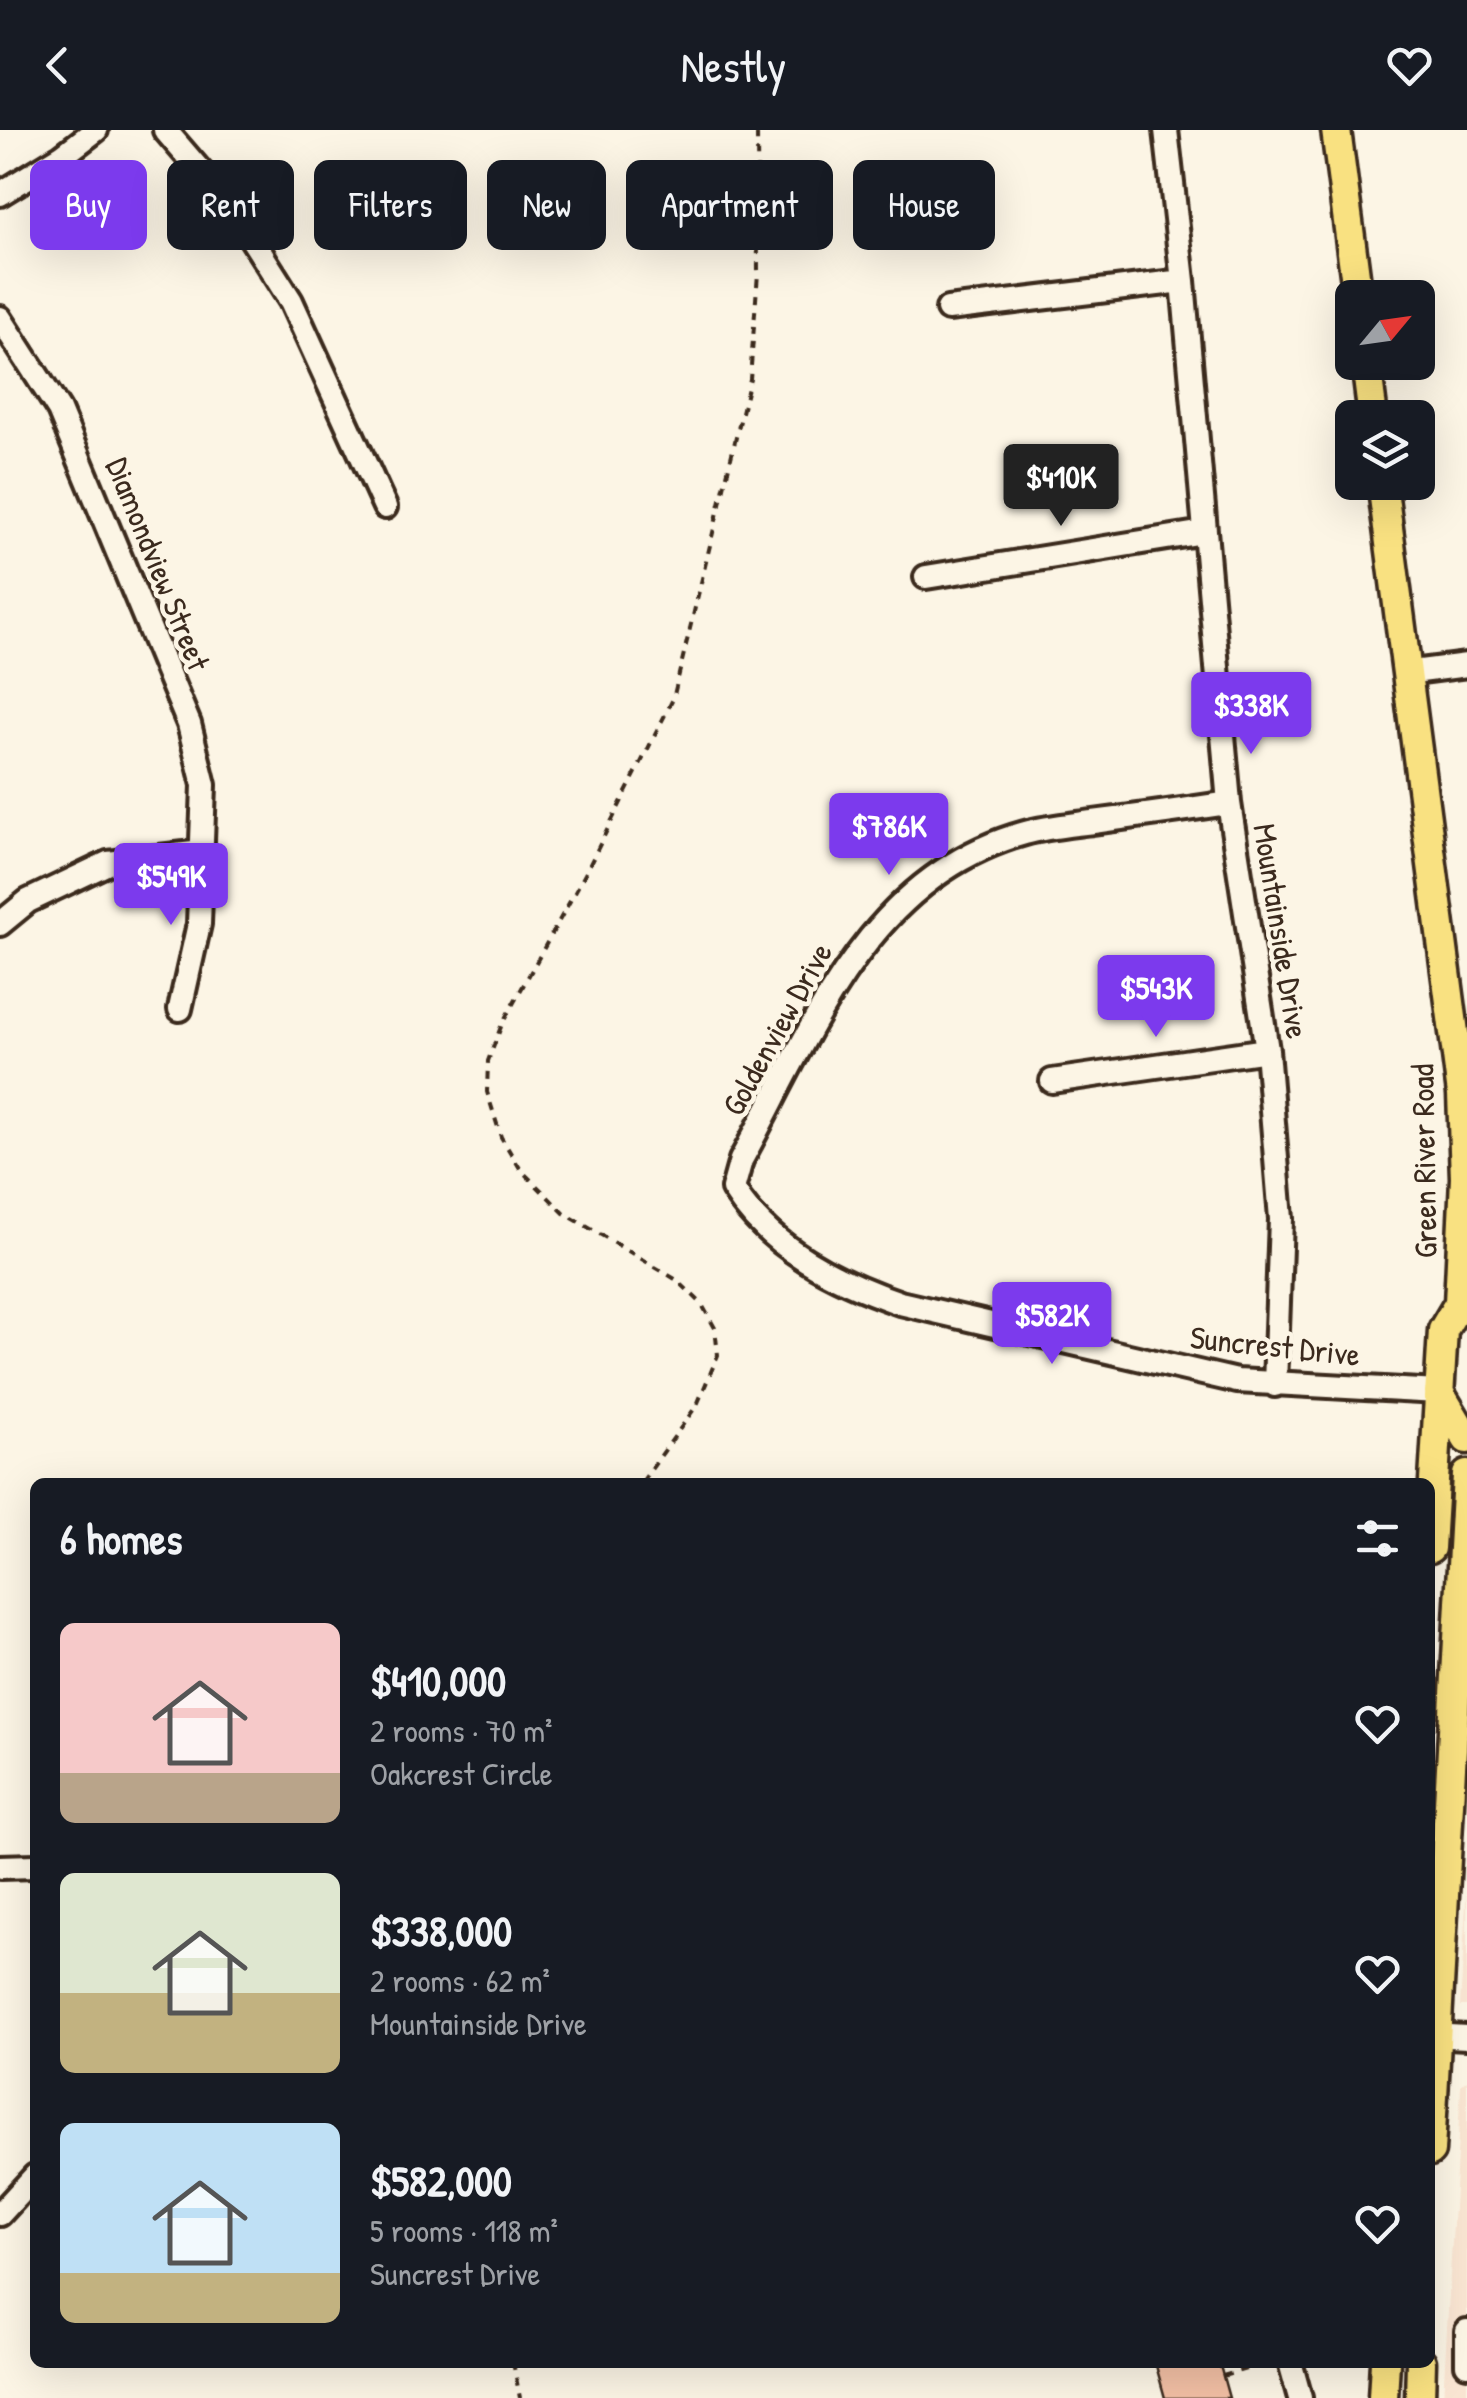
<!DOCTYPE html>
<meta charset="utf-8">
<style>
body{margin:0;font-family:"Patrick Hand",sans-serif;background:#242831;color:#f1f3f6;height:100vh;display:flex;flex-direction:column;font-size:38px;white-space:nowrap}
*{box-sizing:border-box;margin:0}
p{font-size:32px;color:#9ea1a6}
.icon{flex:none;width:55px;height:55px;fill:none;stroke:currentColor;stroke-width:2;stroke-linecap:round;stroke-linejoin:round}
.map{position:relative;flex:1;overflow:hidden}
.panel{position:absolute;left:30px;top:1348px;width:1405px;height:890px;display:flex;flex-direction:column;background:#171b24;border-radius:15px;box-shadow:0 10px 40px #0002}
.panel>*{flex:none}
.top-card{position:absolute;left:30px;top:30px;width:1408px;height:90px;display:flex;gap:20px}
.needle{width:65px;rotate:61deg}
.fabs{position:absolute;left:1335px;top:150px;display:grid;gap:20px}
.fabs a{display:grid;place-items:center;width:100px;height:100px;border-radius:15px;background:#171b24;box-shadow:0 10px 40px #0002;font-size:50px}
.price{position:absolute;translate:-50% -85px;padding:0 22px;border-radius:10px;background:#7c3aed;color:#fff;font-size:32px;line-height:65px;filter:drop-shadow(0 2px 5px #0008)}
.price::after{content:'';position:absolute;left:50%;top:60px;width:30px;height:22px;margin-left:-15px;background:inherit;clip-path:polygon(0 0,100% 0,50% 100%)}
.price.selected{background:#222;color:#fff}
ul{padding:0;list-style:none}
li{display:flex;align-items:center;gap:30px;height:250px;padding:0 30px}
li span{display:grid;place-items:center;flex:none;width:280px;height:200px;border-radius:15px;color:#555}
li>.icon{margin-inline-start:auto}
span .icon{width:120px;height:120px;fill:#fffc;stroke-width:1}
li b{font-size:42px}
h2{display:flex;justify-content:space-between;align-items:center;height:120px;padding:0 30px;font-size:42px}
.tag{padding:0 35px;border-radius:15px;background:#171b24;box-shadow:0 10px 40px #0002;font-size:35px;line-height:90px}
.tag.selected{background:#7c3aed;color:#fff}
header{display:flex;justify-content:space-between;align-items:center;height:130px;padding:0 30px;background:#171b24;font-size:45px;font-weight:600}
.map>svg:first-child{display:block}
</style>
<header><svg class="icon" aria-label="back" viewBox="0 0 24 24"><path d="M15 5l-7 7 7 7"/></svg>Nestly<svg class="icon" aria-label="heart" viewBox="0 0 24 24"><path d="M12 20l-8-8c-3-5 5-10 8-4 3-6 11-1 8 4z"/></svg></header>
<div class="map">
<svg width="1467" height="2268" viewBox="0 0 1467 2268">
<rect width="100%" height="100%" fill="#fcf5e5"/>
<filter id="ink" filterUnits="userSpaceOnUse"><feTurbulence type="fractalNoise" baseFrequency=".01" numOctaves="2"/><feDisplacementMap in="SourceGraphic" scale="20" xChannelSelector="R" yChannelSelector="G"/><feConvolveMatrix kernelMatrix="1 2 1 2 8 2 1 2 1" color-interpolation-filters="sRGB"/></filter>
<g filter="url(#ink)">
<path fill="#f9e5d2" d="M1467 1758V1876H1460Z
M1467 1950V2268H1443L1461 1955Z"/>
<path fill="#f2bfa4" stroke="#3b2a1e" stroke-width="2.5" d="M1155 2232H1219L1229 2268H1165Z"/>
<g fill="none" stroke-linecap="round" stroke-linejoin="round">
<defs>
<path id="minor" d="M165 0 232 78 291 171 385 377
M1166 0 1183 151 1229 673 1267 920 1281 1089 1275 1255
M0 64 62 26 96 0
M948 179 1183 151
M0 188 59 280 189 594 204 655 199 794 180 879
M926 447 1204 402
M1405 543 1467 535
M1229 673C1183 680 1138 686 1093 692 1071 695 1047 697 1025 703 868 746 812 900 741 1030L733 1059C770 1119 836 1151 900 1173L1237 1251 1439 1262
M0 794 28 771 108 733 202 722
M1052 951 1267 920
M0 1737 35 1736
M1430 1905 1467 1907
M0 2084 35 2046
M1467 2201V2234
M1290 2232 1300 2268"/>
<path id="major" d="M1336 0 1358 168
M1366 232 1373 288
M1382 352 1462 964 1465 1048 1459 1173 1443 1200 1430 1418
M1439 1262 1467 1309
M1430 2021 1467 1345
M1383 2268 1385 2232
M1420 2268 1421 2232"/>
</defs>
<use href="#minor" stroke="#3b2a1e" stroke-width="30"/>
<use href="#major" stroke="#3b2a1e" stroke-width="35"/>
<path stroke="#3b2a1e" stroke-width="4" stroke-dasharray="8 8" stroke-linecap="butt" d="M642 1352 697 1275 718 1225 715 1198 701 1173 677 1150 564 1083 521 1040 501 1007 487 962 488 931 502 894 585 744 673 569 750 249 758 143 757 0
M513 2232 520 2268
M1223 2246 1260 2235"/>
<use href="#minor" stroke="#fcf5e5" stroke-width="22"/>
<use href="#major" stroke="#f9e181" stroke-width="28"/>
</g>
</g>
<g text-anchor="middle" stroke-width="9" stroke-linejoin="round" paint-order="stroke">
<g font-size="32" fill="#3b2a1e" stroke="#fcf5e5">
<text transform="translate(158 434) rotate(68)" y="11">Diamondview Street</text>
<text transform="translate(1281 801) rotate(81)" y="11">Mountainside Drive</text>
<text transform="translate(777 899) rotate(-61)" y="11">Goldenview Drive</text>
<text transform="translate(1424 1031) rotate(-91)" y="11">Green River Road</text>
<text transform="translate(1275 1216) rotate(6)" y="11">Suncrest Drive</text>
</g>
</g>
</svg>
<div class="fabs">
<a><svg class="needle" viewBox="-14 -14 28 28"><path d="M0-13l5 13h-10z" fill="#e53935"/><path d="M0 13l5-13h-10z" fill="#9ea1a6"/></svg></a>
<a><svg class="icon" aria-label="layers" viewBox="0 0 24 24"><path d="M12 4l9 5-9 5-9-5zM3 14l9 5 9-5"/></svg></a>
</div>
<b class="price selected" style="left:1061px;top:399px">$410K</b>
<b class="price" style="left:1251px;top:627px">$338K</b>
<b class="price" style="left:889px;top:748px">$786K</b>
<b class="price" style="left:171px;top:798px">$549K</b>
<b class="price" style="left:1156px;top:910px">$543K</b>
<b class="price" style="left:1052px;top:1237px">$582K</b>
<div class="top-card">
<a class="tag selected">Buy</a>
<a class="tag">Rent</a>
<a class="tag">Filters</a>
<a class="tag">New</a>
<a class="tag">Apartment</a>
<a class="tag">House</a>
</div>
<section class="panel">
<h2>6 homes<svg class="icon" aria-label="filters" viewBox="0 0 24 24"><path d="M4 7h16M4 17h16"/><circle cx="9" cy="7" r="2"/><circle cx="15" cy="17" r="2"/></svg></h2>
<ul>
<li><span style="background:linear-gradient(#f6c9c9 75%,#b9a48a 0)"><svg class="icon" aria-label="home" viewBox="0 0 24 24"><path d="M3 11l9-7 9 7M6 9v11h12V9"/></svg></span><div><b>$410,000</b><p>2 rooms · 70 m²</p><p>Oakcrest Circle</p></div><svg class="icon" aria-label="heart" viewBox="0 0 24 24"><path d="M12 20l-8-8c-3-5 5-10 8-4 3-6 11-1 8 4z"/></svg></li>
<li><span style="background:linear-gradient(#dfe7d0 60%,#c2b280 0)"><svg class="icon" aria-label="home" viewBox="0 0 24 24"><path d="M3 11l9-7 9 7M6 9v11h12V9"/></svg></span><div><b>$338,000</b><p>2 rooms · 62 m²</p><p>Mountainside Drive</p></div><svg class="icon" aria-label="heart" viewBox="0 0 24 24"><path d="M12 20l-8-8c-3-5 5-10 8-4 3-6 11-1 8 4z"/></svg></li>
<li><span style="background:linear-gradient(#bfe0f5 75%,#c2b280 0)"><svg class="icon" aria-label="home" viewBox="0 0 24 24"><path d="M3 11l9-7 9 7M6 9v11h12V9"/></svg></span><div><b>$582,000</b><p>5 rooms · 118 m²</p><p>Suncrest Drive</p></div><svg class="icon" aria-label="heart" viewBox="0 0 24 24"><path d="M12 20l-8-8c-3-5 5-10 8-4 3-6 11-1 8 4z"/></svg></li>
</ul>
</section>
</div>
